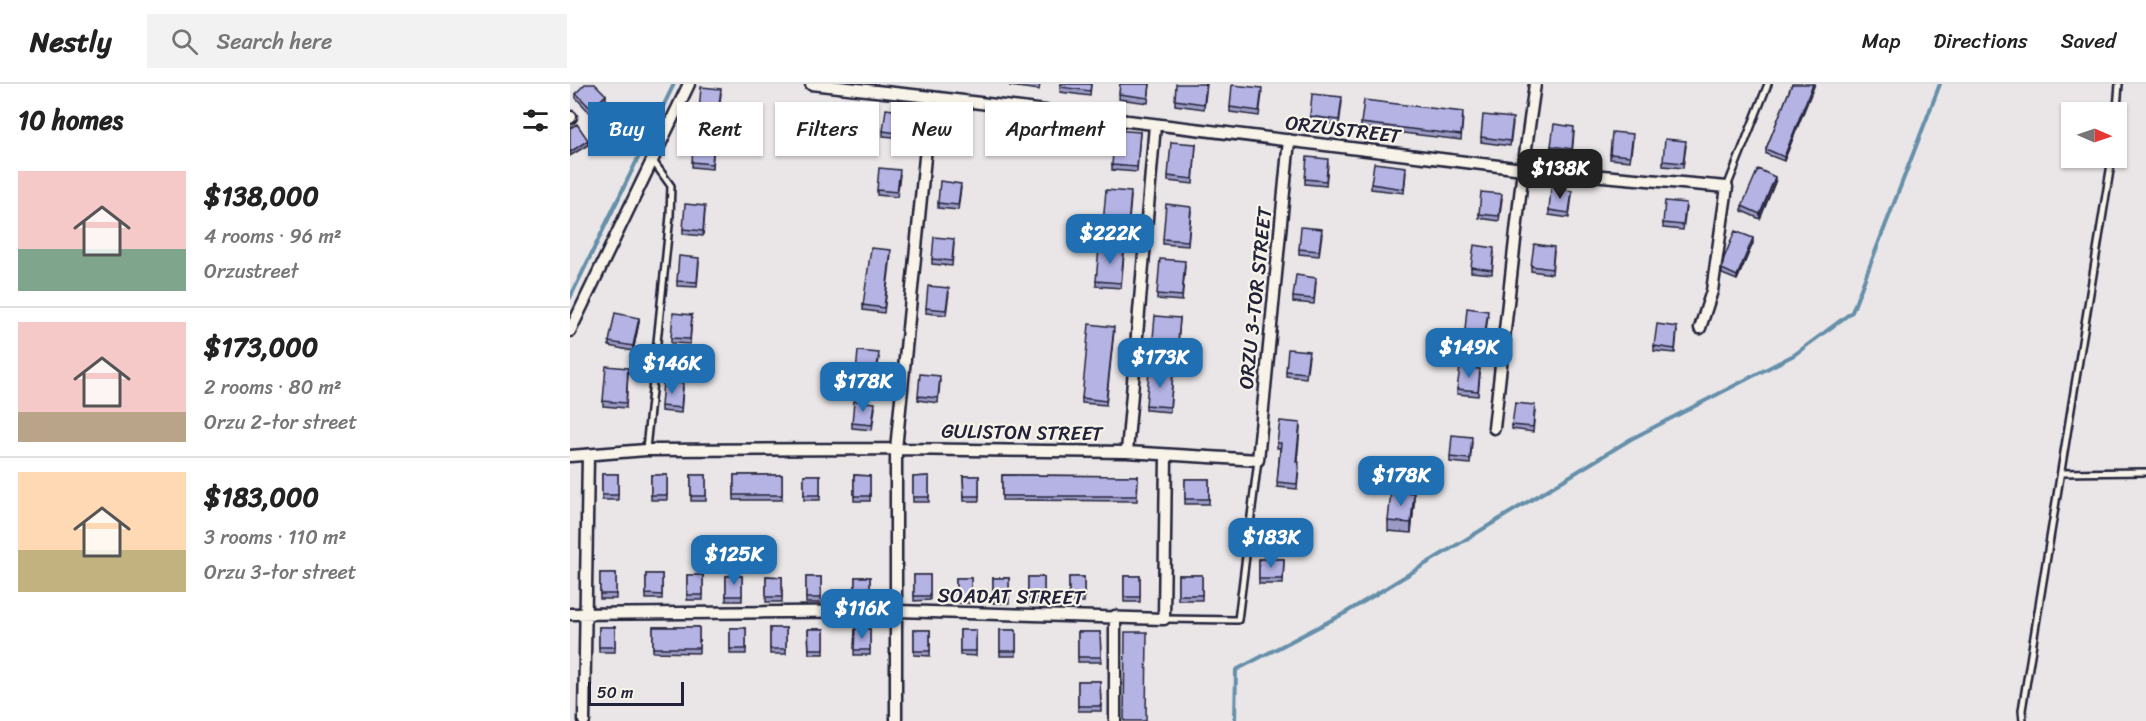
<!DOCTYPE html>
<meta charset="utf-8">
<style>
body{margin:0;font-family:Sriracha,sans-serif;background:#f2f2f2;color:#222;height:100vh;display:flex;flex-direction:column;font-size:22px;white-space:nowrap}
*{box-sizing:border-box;margin:0}
p{font-size:20px;color:#767676}
.icon{flex:none;width:33px;height:33px;fill:none;stroke:currentColor;stroke-width:2;stroke-linecap:round;stroke-linejoin:round}
.map{position:relative;flex:1;overflow:hidden}
.drawer{display:flex;flex-direction:column;background:#fff;width:570px}
.drawer>*{flex:none}
.hud{position:absolute;left:18px;top:18px;width:570px;height:54px;display:flex;gap:12px}
.needle{width:39px;rotate:92deg}
.buttons{position:absolute;left:1491px;top:18px;display:grid;gap:12px}
.buttons a{display:grid;place-items:center;width:66px;height:66px;border-radius:0px;background:#fff;box-shadow:0 2px 4px #0004;font-size:30px}
.scale{position:absolute;left:18px;bottom:15px;width:96px;box-sizing:border-box;padding-left:6px;border:3px solid #22223b;border-top:0;font-size:16px;line-height:21px;white-space:nowrap;color:#22223b;-webkit-text-stroke:4px #f7f3e8;paint-order:stroke}
.price{position:absolute;translate:-50% -51px;padding:0 14px;border-radius:12px;background:#1f6fb2;color:#fff;font-size:20px;line-height:39px;filter:drop-shadow(0 2px 3px #0008)}
.price::after{content:'';position:absolute;left:50%;top:36px;width:18px;height:14px;margin-left:-9px;background:inherit;clip-path:polygon(0 0,100% 0,50% 100%)}
.price.selected{background:#222;color:#fff}
ul{padding:0;list-style:none}
li{display:flex;align-items:center;gap:18px;height:150px;padding:0 18px}
li+li{border-top:2px solid #e0e0e0}
li span{display:grid;place-items:center;flex:none;width:168px;height:120px;border-radius:0px;color:#555}
li>.icon{margin-inline-start:auto}
span .icon{width:72px;height:72px;fill:#fffc;stroke-width:1}
li b{font-size:26px}
h2{display:flex;justify-content:space-between;align-items:center;height:72px;padding:0 18px;font-size:26px}
.pill{padding:0 21px;border-radius:0px;background:#fff;box-shadow:0 2px 4px #0004;font-size:21px;line-height:54px}
.pill.selected{background:#1f6fb2;color:#fff}
header{display:flex;align-items:center;gap:36px;box-sizing:border-box;height:84px;padding:0 30px;background:#fff;border-bottom:2px solid #e0e0e0}
header strong{font-size:28px}
nav{display:flex;gap:33px;margin-inline-start:auto;font-size:21px}
.search{width:420px;height:54px;background:#f2f2f2;display:flex;align-items:center;gap:15px;box-sizing:border-box;padding:0 21px;border-radius:0px;color:#767676;font-size:22px}
main{display:flex;flex:1;min-height:0}
.map>svg:first-child{display:block}
</style>
<header>
<strong>Nestly</strong>
<div class="search"><svg class="icon" aria-label="search" viewBox="0 0 24 24"><circle cx="10" cy="10" r="6"/><path d="M15 15l6 6"/></svg>Search here</div>
<nav><a>Map</a><a>Directions</a><a>Saved</a></nav>
</header>
<main>
<section class="drawer">
<h2>10 homes<svg class="icon" aria-label="filters" viewBox="0 0 24 24"><path d="M4 7h16M4 17h16"/><circle cx="9" cy="7" r="2"/><circle cx="15" cy="17" r="2"/></svg></h2>
<ul>
<li><span style="background:linear-gradient(#f6c9c9 65%,#7fa58c 0)"><svg class="icon" aria-label="home" viewBox="0 0 24 24"><path d="M3 11l9-7 9 7M6 9v11h12V9"/></svg></span><div><b>$138,000</b><p>4 rooms · 96 m²</p><p>Orzustreet</p></div></li>
<li><span style="background:linear-gradient(#f6c9c9 75%,#b9a48a 0)"><svg class="icon" aria-label="home" viewBox="0 0 24 24"><path d="M3 11l9-7 9 7M6 9v11h12V9"/></svg></span><div><b>$173,000</b><p>2 rooms · 80 m²</p><p>Orzu 2-tor street</p></div></li>
<li><span style="background:linear-gradient(#ffd9b3 65%,#c2b280 0)"><svg class="icon" aria-label="home" viewBox="0 0 24 24"><path d="M3 11l9-7 9 7M6 9v11h12V9"/></svg></span><div><b>$183,000</b><p>3 rooms · 110 m²</p><p>Orzu 3-tor street</p></div></li>
</ul>
</section>
<div class="map">
<svg width="1576" height="637" viewBox="0 0 1576 637">
<rect width="100%" height="100%" fill="#eae6e7"/>
<filter id="ink" filterUnits="userSpaceOnUse"><feTurbulence type="fractalNoise" baseFrequency=".0167" numOctaves="2"/><feDisplacementMap in="SourceGraphic" scale="12" xChannelSelector="R" yChannelSelector="G"/><feConvolveMatrix kernelMatrix="1 2 1 2 8 2 1 2 1" color-interpolation-filters="sRGB"/></filter>
<g filter="url(#ink)">
<g fill="none" stroke-linecap="round" stroke-linejoin="round">
<path stroke="#658faa" stroke-width="4" d="M0 214 104 0
M665 637 666 586 775 529 1061 355 1224 271 1282 228 1370 0"/>
<defs>
<path id="lane" d="M1546 37 1549 0
M1157 103 1198 0
M76 365 100 132 101 102 83 77
M1492 389 1576 388
M594 535 668 536 688 376
M1453 637 1452 626 1542 74"/>
<path id="street" d="M241 0 361 13 953 85 1157 103 1142 207 1130 244
M0 34 1 33
M0 247 119 0
M924 344 953 85 965 0
M557 368 585 41
M0 372 76 366 326 365 557 368 688 376 719 56
M0 530 327 527 594 535 596 371
M545 532V637
M14 637 18 371
M326 637V365L361 13"/>
</defs>
<use href="#lane" stroke="#22223b" stroke-width="10"/>
<use href="#street" stroke="#22223b" stroke-width="15"/>
<use href="#lane" stroke="#f7f3e8" stroke-width="5"/>
<use href="#street" stroke="#f7f3e8" stroke-width="10"/>
</g>
<path fill="#9b9ac4" stroke="#22223b" stroke-width="1.5" d="M440 0H470L469 6 440 2Z
M491 0H521L520 12 490 8Z
M550 0H580L578 19 549 15Z
M637 0 634 25 605 21V16Z
M1222 0 1214 77 1196 70V65Z
M6 9 36 16 21 30 6 14Z
M692 9 689 32 660 28V23Z
M151 10 148 34 129 32V28Z
M772 18 769 41 740 37V32Z
M336 33 334 54 313 52V47Z
M893 33 891 56 791 44V39Z
M943 39 940 62 911 58V53Z
M400 44 398 66 377 63V59Z
M570 48 567 88 542 86V81Z
M1004 48 1002 70 981 67V62Z
M1063 55 1060 77 1040 75V70Z
M144 60 142 85 122 83V78Z
M626 60 623 100 598 97V92Z
M1116 62 1113 84 1093 82V77Z
M758 80 756 102 735 100V95Z
M836 88 834 109 801 105V100Z
M330 91 327 113 307 111V106Z
M1205 98 1190 135 1172 127V122Z
M391 104 388 126 368 124V119Z
M1002 111 999 134 979 131V126Z
M561 113 558 147 533 145V140Z
M932 115 929 137 909 134V130Z
M1116 124 1113 146 1093 144V139Z
M135 127 133 152 113 150V145Z
M621 128 618 162 593 160V155Z
M752 150 749 172 729 170V165Z
M1183 159 1167 196 1152 190V185Z
M384 160 382 182 362 180V175Z
M984 168 982 190 961 187V182Z
M924 169 922 190 901 188V183Z
M554 170 551 204 526 202V197Z
M321 171 314 229 293 226V221Z
M129 179 127 203 107 202V197Z
M615 182 612 217 587 215V210Z
M746 198 744 220 723 218V213Z
M379 209 376 231 356 229V224Z
M122 231 120 260 101 259V254Z
M918 232 915 254 895 251V246Z
M610 234 607 274 582 271V266Z
M69 238 63 267 39 262V258Z
M544 247 536 321 512 319V314Z
M1107 248 1105 269 1084 267V262Z
M739 272 736 294 716 292V287Z
M309 274 306 296 286 294V289Z
M58 289 56 324 33 322V317Z
M603 289 600 328 576 326V321Z
M910 290 908 312 887 310V305Z
M370 297 368 319 348 316V312Z
M113 304 111 329 91 327V322Z
M305 324 302 346 282 344V339Z
M965 326 963 348 942 345V341Z
M730 344 727 378 729 383 727 405 707 403 710 364H707V359Z
M902 358 900 380 880 378V373Z
M32 390H48V416H32Z
M81 391H97V416H81Z
M121 391H136V417H121Z
M164 391H212V416H164Z
M234 391H250V416H234Z
M284 391 300 392V417H284Z
M432 391 568 392 567 417 432 416Z
M359 392V418H343V393Z
M393 392H409V417H394Z
M615 395H639V420H615Z
M844 419 841 449 818 447V437Z
M689 475H714L713 500H689Z
M30 489H46V515H30Z
M76 490H92V515H76Z
M117 491H133V516H117Z
M344 491H360V516L344 517Z
M608 491H632V516H608Z
M156 492H172V517H156Z
M196 492 212 493V518H196Z
M554 492H570V518H554Z
M236 493H251V519H236Z
M285 493H300V519H285Z
M458 493H474V519H458Z
M499 493H514V518H499Z
M386 494H401V519H386Z
M423 494H439V519H423Z
M29 543H45V568H29Z
M83 543H129V569L83 568Z
M160 544H176V570H160Z
M200 544H216V570H200Z
M238 545H254V570H239Z
M285 545H300V571H284Z
M344 546H360V572L344 571Z
M390 546H406V572L390 571Z
M430 546H446V572H430Z
M508 548H530L531 578H508Z
M508 597H530L531 627H508Z"/>
<path fill="#7e7da0" stroke="#22223b" stroke-width="1.5" d="M1243 0H1245L1214 77V73Z
M36 11V16L21 30V25Z
M18 56V61L0 72V68Z
M1205 93V98L1190 135V130Z
M1183 154V159L1167 196V192Z
M69 234V238L63 267V262Z
M844 409V419L841 449V439Z"/>
<path fill="#b4b3e4" stroke="#22223b" stroke-width="1.5" d="M15 0H25L36 11 21 25 6 9Z
M491 0H521L520 7 490 3Z
M550 0H580L578 14 549 10Z
M606 0H636L634 20 605 16Z
M1222 0H1243L1214 73 1196 65Z
M662 1 692 4 689 27 660 23Z
M131 3 151 5 148 29 129 28Z
M742 10 772 13 769 36 740 32Z
M794 16 893 28 891 51 791 39Z
M316 25 336 28 334 50 313 47Z
M913 31 943 34 940 57 911 53Z
M380 37 400 39 398 61 377 59Z
M7 40 18 56 0 68V44Z
M984 40 1004 43 1002 65 981 62Z
M545 46 570 48 567 83 542 81Z
M1042 48 1063 50 1060 72 1040 70Z
M124 53 144 55 142 80 122 78Z
M1095 55 1116 57 1113 79 1093 77Z
M601 58 626 60 623 95 598 92Z
M737 73 758 75 756 97 735 95Z
M804 79 836 83 834 105 801 100Z
M309 84 330 86 327 108 307 106Z
M1188 85 1205 93 1190 130 1172 122Z
M370 97 391 100 388 121 368 119Z
M981 104 1002 107 999 129 979 126Z
M536 106 561 108 558 142 533 140Z
M911 108 932 110 929 132 909 130Z
M1095 117 1116 119 1113 141 1093 139Z
M115 120 135 122 133 147 113 145Z
M596 120 621 123 618 157 593 155Z
M731 143 752 145 749 167 729 165Z
M1165 147 1183 154 1167 192 1152 185 1154 174Z
M364 153 384 155 382 177 362 175Z
M964 160 984 163 982 185 961 182Z
M904 161 924 164 922 186 901 183Z
M529 163 554 165 551 199 526 197Z
M301 164 321 166 314 224 293 221Z
M109 172 129 174 127 198 107 197Z
M590 175 615 177 612 212 587 210Z
M726 191 746 194 744 215 723 213Z
M358 202 379 204 376 226 356 224Z
M897 224 918 227 915 249 895 246Z
M45 229 69 234 63 262 39 258Z
M103 229 122 231 120 255 101 254Z
M585 232 610 234 607 269 582 266Z
M519 240 544 243 536 317 512 314Z
M1087 240 1107 243 1105 265 1084 262Z
M718 265 739 267 736 289 716 287Z
M288 267 309 269 306 291 286 289Z
M36 282 58 284 56 319 33 317Z
M890 283 910 285 908 307 887 305Z
M579 287 603 289 600 323 576 321Z
M350 290 370 292 368 314 348 312Z
M93 298 113 299 111 324 91 322Z
M284 317 305 319 302 341 282 339Z
M945 319 965 321 963 343 942 341Z
M710 337 730 339 726 378H729L727 400 707 398 711 359H707Z
M882 351 902 353 900 375 880 373Z
M32 390H48V411H32Z
M81 391H97V411H81Z
M121 391H136V412H121Z
M164 391H212V411H164Z
M234 391H250V411H234Z
M284 391 300 392V412H284Z
M432 391 568 392 567 412H432Z
M359 392V413H343V393Z
M393 392H409V412H394Z
M615 395H639V415H615Z
M821 407 844 409 841 439 818 437Z
M689 475H714L713 495H689Z
M30 489H46V510H30Z
M76 490H92V511L76 510Z
M117 491H133V511H117Z
M344 491H360V512H344Z
M608 491H632V511H608Z
M156 492H172V512H156Z
M196 492 212 493V513H196Z
M554 492H570V513H554Z
M236 493H251V514H236Z
M285 493H300V514H285Z
M458 493H474V514H458Z
M499 493H514V513H499Z
M386 494H401V514H386Z
M423 494H439V514H423Z
M29 543H45V563H29Z
M83 543H129V564H83Z
M160 544H176V565H160Z
M200 544H216V565H200Z
M238 545H254V565H239Z
M285 545H300V566H284Z
M344 546H360V567H344Z
M390 546H406V567H390Z
M430 546H446V567H430Z
M508 548H530L531 573H508Z
M555 548H577L576 637H554Z
M508 597H530L531 622H508Z"/>
</g>
<g text-anchor="middle" stroke-width="4.5" stroke-linejoin="round" paint-order="stroke">
<g font-size="20" fill="#22223b" stroke="#f7f3e8">
<text transform="translate(773 45) rotate(7)" y="7">ORZUSTREET</text>
<text transform="translate(685 214) rotate(-84)" y="7">ORZU 3-TOR STREET</text>
<text transform="translate(452 348) rotate(1)" y="7">GULISTON STREET</text>
<text transform="translate(441 512) rotate(1)" y="7">SOADAT STREET</text>
</g>
</g>
</svg>
<div class="buttons">
<a><svg class="needle" viewBox="-14 -14 28 28"><path d="M0-13l5 13h-10z" fill="#e53935"/><path d="M0 13l5-13h-10z" fill="#767676"/></svg></a>
</div>
<div class="scale">50 m</div>
<b class="price selected" style="left:990px;top:116px">$138K</b>
<b class="price" style="left:540px;top:181px">$222K</b>
<b class="price" style="left:899px;top:295px">$149K</b>
<b class="price" style="left:590px;top:305px">$173K</b>
<b class="price" style="left:102px;top:311px">$146K</b>
<b class="price" style="left:293px;top:329px">$178K</b>
<b class="price" style="left:831px;top:423px">$178K</b>
<b class="price" style="left:701px;top:485px">$183K</b>
<b class="price" style="left:164px;top:502px">$125K</b>
<b class="price" style="left:292px;top:556px">$116K</b>
<div class="hud">
<a class="pill selected">Buy</a>
<a class="pill">Rent</a>
<a class="pill">Filters</a>
<a class="pill">New</a>
<a class="pill">Apartment</a>
</div>
</div>
</main>
